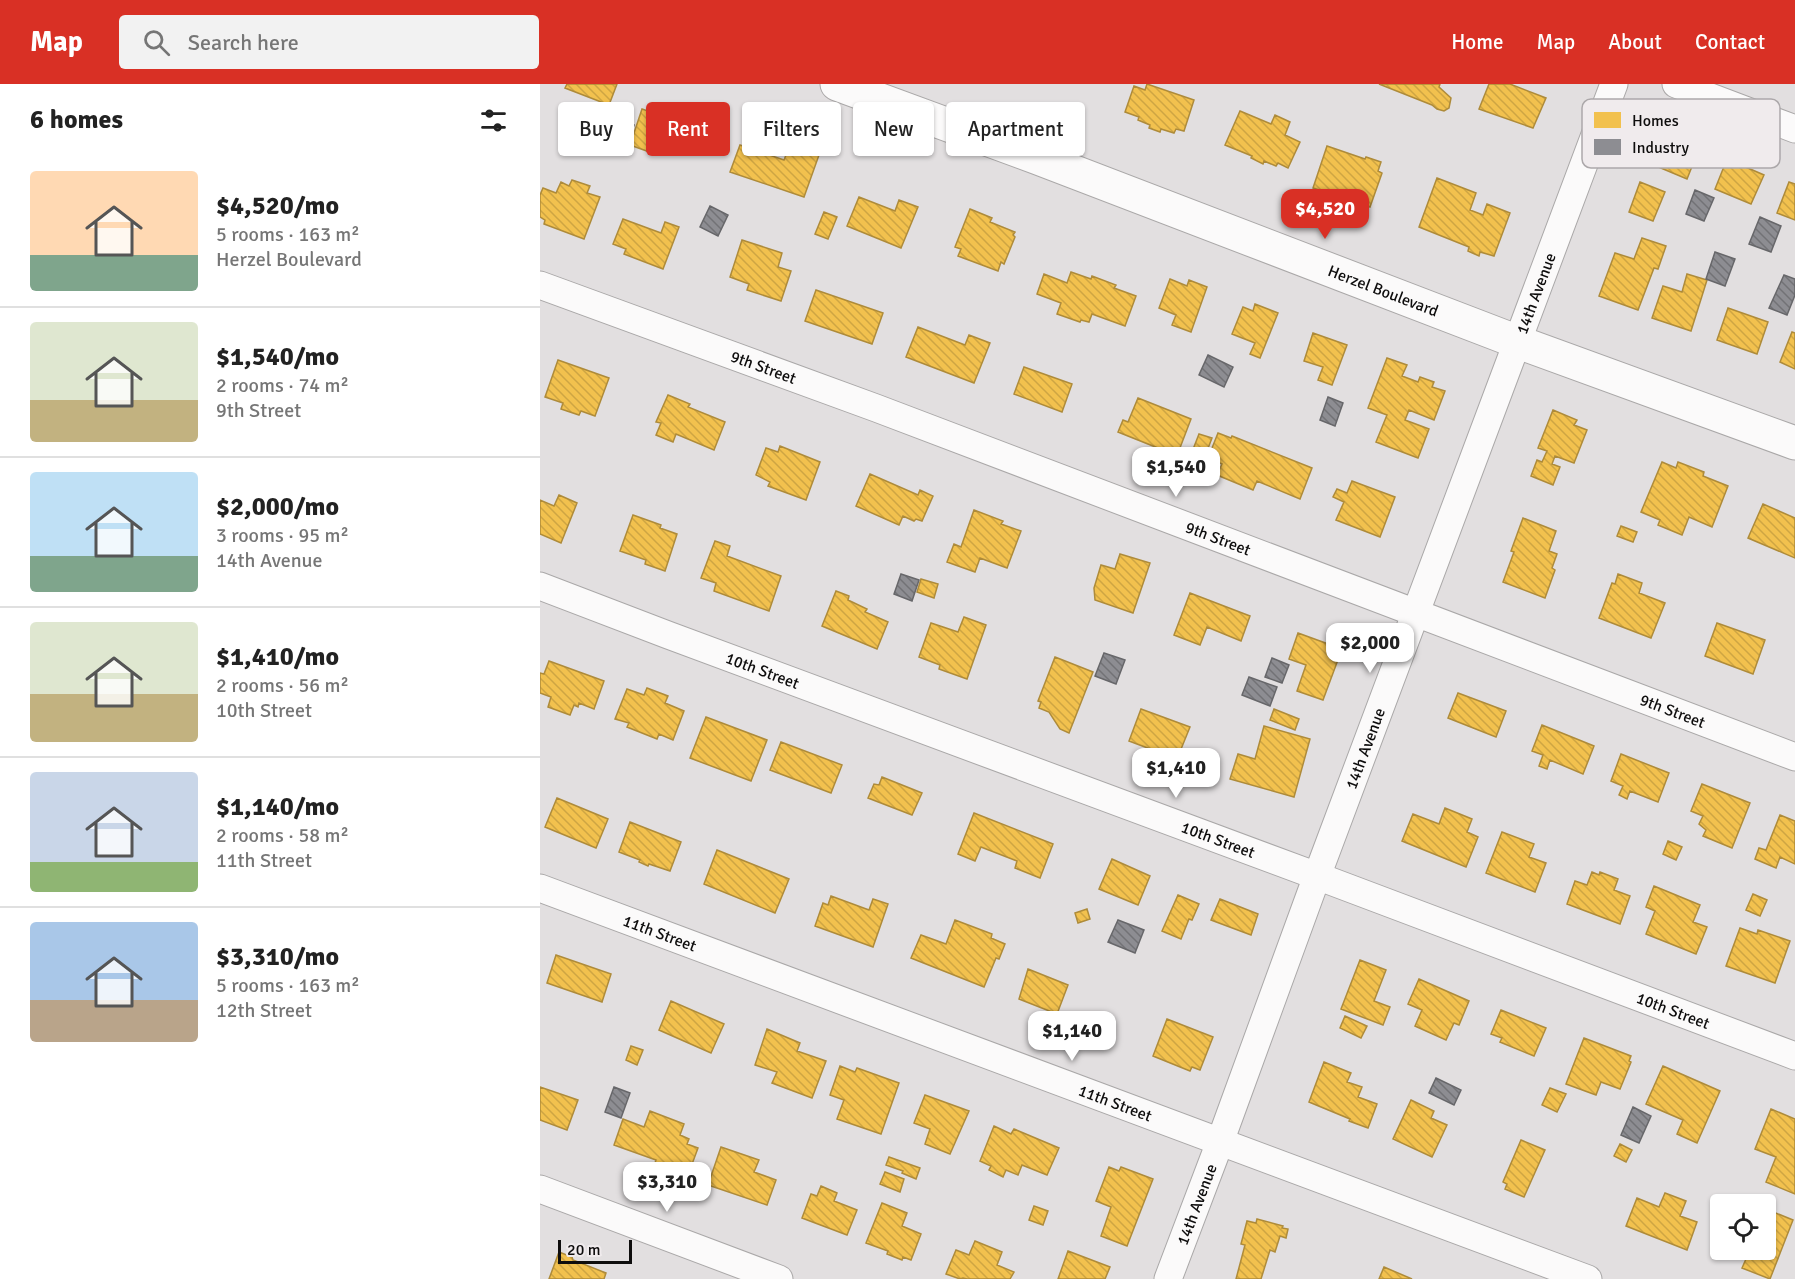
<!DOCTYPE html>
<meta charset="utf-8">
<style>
body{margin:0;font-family:Signika,sans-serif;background:#f2f2f2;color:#222;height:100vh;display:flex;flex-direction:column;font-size:22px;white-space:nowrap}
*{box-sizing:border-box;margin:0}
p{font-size:20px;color:#767676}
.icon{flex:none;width:33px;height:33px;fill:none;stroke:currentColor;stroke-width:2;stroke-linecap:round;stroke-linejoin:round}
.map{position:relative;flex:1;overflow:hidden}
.details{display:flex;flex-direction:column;background:#fff;width:540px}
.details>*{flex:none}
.top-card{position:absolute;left:18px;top:18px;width:570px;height:54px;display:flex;gap:12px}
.buttons{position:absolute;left:1170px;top:1110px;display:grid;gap:12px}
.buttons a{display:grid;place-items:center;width:66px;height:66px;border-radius:6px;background:#fff;box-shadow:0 2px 4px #0004;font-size:30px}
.scale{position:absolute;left:18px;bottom:15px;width:74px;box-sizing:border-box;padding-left:6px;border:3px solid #0e0d0d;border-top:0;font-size:16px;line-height:21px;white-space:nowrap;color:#0e0d0d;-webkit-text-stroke:4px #f0ebed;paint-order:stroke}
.price{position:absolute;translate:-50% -51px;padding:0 14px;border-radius:12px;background:#fff;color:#222;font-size:20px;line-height:39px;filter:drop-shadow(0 2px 3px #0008)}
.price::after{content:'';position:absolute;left:50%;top:36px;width:18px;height:14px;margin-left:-9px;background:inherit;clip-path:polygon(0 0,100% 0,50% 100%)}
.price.selected{background:#d93025;color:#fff}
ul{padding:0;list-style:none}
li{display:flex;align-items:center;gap:18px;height:150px;padding:0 30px}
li+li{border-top:2px solid #e0e0e0}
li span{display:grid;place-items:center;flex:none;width:168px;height:120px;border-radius:6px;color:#555}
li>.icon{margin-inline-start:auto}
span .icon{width:72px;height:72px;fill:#fffc;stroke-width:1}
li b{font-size:26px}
h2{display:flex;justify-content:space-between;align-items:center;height:72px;padding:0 30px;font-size:26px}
.chip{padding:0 21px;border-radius:6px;background:#fff;box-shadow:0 2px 4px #0004;font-size:21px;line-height:54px}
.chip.selected{background:#d93025;color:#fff}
header{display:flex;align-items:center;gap:36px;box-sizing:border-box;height:84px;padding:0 30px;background:#d93025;color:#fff}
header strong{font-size:28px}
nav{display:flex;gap:33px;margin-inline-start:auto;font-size:21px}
.search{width:420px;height:54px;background:#f2f2f2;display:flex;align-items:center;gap:15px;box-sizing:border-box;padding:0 21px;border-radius:6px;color:#767676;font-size:22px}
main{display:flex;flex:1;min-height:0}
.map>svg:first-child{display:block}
</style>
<header>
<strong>Map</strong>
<div class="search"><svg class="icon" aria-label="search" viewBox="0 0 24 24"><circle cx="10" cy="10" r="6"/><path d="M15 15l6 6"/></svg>Search here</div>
<nav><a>Home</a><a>Map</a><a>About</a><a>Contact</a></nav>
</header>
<main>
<section class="details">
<h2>6 homes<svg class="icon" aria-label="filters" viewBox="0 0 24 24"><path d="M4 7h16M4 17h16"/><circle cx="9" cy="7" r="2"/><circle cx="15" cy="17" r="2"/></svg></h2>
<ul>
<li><span style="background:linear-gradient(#ffd9b3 70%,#7fa58c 0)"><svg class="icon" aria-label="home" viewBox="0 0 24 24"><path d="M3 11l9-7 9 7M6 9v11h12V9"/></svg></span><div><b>$4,520/mo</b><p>5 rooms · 163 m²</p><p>Herzel Boulevard</p></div></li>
<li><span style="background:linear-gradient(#dfe7d0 65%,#c2b280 0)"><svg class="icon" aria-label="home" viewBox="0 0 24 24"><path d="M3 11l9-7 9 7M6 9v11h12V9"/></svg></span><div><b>$1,540/mo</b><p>2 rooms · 74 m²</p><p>9th Street</p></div></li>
<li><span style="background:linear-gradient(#bfe0f5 70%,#7fa58c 0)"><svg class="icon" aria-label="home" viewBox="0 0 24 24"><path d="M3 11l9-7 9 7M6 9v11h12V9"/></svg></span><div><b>$2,000/mo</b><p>3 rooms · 95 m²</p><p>14th Avenue</p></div></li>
<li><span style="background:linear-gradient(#dfe7d0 60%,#c2b280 0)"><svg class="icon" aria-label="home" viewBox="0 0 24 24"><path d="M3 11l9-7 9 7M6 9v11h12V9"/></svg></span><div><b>$1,410/mo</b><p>2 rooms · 56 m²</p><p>10th Street</p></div></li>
<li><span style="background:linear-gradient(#c9d6e8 75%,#8fb573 0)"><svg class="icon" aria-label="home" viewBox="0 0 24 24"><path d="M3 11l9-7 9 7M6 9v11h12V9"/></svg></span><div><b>$1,140/mo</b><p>2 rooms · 58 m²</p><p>11th Street</p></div></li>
<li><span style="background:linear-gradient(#a9c7e8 65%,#b9a48a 0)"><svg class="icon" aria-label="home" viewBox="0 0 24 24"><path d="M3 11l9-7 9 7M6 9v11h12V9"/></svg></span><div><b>$3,310/mo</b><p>5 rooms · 163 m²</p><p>12th Street</p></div></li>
</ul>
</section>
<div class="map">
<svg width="1255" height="1195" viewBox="0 0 1255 1195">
<defs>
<pattern id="homes-back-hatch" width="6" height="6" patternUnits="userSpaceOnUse" patternTransform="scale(1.5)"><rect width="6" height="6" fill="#f2c14e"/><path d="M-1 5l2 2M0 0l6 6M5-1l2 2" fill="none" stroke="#cea543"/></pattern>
<pattern id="industry-back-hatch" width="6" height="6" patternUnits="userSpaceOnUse" patternTransform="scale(1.5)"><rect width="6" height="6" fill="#8d8d92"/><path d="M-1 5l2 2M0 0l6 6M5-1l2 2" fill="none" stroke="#727276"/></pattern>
</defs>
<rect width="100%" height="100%" fill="#e2dfe0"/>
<path fill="url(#homes-back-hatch)" stroke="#ae8b3a" stroke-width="1.5" d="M27 0H77L69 21 25 4Z
M607 0 654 16 644 47 636 45 634 49 621 45 620 48 609 44 610 41 598 36 599 33 585 28 594 2 605 6Z
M839 0H900L899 3 911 14 909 24 904 27 897 25 892 21Z
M949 0H970L1006 14 993 44 939 25Z
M102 25 128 34 115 70 90 61Z
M700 27 731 40 735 31 750 38 745 51 760 58 748 84 738 79 736 82 724 77 723 80 711 74 712 72 685 61Z
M1121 50 1159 65 1147 95 1109 79Z
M200 61 244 76 250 61 279 71 264 113 190 88Z
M787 62 825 75 826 73 841 78 838 87 842 89 830 123 773 104Z
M1187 75 1224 91 1211 120 1175 105Z
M897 94 936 109 930 126 943 131 947 120 970 129 954 172 940 168 939 172 928 167 929 163 879 143Z
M32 96 50 102 47 109 60 113 44 155 4 140 5 136 0 133V111L3 104 16 109 21 98 29 102Z
M1100 98 1125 108 1113 137 1089 128Z
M1249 98 1255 100V136L1237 129Z
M319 113 355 127 359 116 378 123 361 164 307 142Z
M430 125 452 134 450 138 475 148 473 151 475 153 464 180 461 178 458 187 418 172 421 165 415 163Z
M284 128 297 133 288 155 275 150Z
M83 135 121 149 125 138 139 143 123 185 84 170 86 165 73 160Z
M1102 154 1126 162 1118 185 1114 184 1098 226 1059 212 1075 169 1094 175Z
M202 156 242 169 238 183 251 187 241 217 207 206 209 200 190 193Z
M531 188 551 195 552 192 576 201 574 204 596 212 585 242 552 230 549 238 541 236 540 238 517 230 521 219 497 210 504 190 527 199Z
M1147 190 1167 196 1151 247 1112 234 1123 202 1142 208Z
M630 195 647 202 649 196 667 203 651 248 632 241 636 231 619 224Z
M276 206 343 229 332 260 265 237Z
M715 220 738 229 720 274 710 270 715 259 692 250 703 223 713 227Z
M1188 224 1228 238 1217 270 1177 256Z
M378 243 425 261 429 251 450 259 434 299 366 273Z
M1252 248 1255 249V285L1240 278Z
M773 249 807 261 792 301 778 296 783 283 764 277Z
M847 274 867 281 862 292 878 298 880 293 894 298 892 303 905 307 894 336 869 326 865 336 889 345 878 374 836 358 847 331 828 324Z
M18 276 69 294 55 332 41 327 39 331 21 325 23 319 5 313Z
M484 283 532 300 522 328 474 310Z
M128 311 150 320 148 323 185 338 174 366 136 350 133 358 116 351 121 339 116 338Z
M598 314 651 335 638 369 635 368 633 370 578 348 583 336 588 338Z
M1013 326 1037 336 1034 341 1047 346 1034 379 1015 372 1012 380 1020 383 1013 401 991 392 997 376 1002 378 1007 367 998 364Z
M678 349 691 354 692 352 772 384 760 415 717 397 713 406 677 391 682 380 668 374Z
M659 350 672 354 665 372 652 368Z
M240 362 280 378 266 416 228 402 230 398 216 391 226 364 238 368Z
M1122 378 1136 384 1138 378 1164 388 1163 392 1188 402 1172 443 1149 433 1142 451 1118 441 1120 436 1101 428Z
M330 390 378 411 380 406 393 412 382 437 376 435 374 437 363 432 359 441 316 422Z
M812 397 855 413 840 453 796 436 804 418 793 413 797 405 807 409Z
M19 411 37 419 21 459 0 450V416L14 422Z
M1223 420 1255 434V474L1208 454Z
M434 426 463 437 461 440 481 447 467 484 440 474 435 488 407 478 414 460 421 463Z
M93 431 121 441 120 444 137 450 125 487 105 480 106 476 80 467Z
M983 434 1016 447 1009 467 1017 470 1012 484 1015 486 1005 514 963 498 974 468 971 467Z
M1081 442 1097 448 1093 458 1077 452Z
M175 457 190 462 187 472 241 492 229 527 174 507 176 499 161 494Z
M580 470 610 479 593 529 555 516 554 504 561 481 575 485Z
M1078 490 1102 499 1099 509 1125 519 1111 554 1059 534 1072 499 1075 500Z
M381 495 398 500 394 514 377 508Z
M296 507 309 512 308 516 327 525 325 528 348 538 337 565 282 542Z
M650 509 710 532 701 557 667 543 660 561 634 551Z
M424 533 446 541 427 595 399 585 400 581 379 573 391 539 418 548Z
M1177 539 1225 556 1213 590 1165 572Z
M758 549 802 565 783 616 757 607 766 581 749 575Z
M515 573 553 588 529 649 520 645 509 628 499 624 501 618 498 617Z
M9 577 64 597 54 625 39 619 38 623 34 621 30 631 8 623 11 613 0 609V589L4 590Z
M107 604 128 612 125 619 144 627 133 656 119 650 117 655 87 643 89 639 75 635 87 605 104 611Z
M918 609 966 627 956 653 908 634Z
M601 625 650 643 637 675 589 657Z
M734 625 759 635 755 646 730 636Z
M166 633 227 656 211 697 150 674Z
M1002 641 1054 662 1043 690 1010 676 1007 685 999 682 1003 671 992 667Z
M724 642 770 655 754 713 690 695 698 670 715 675Z
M241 658 302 681 291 709 230 686Z
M1081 670 1129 689 1118 718 1090 707 1087 715 1079 711 1083 702 1071 697Z
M342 693 382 709 372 731 328 714 334 700 339 701Z
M1162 700 1210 719 1192 764 1163 752 1166 746 1159 740 1163 732 1151 727Z
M17 714 68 735 56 764 5 743Z
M905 724 932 735 927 748 938 753 926 783 862 757 873 730 899 740Z
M434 729 513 760 500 794 475 784 477 777 441 763 435 777 418 770Z
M1240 731 1255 737V780L1240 773 1236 784 1215 775 1219 764 1226 766Z
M90 738 141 758 130 787 109 780 108 782 99 778 100 776 79 768Z
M962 748 994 760 989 773 1006 779 995 808 946 789Z
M1128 757 1142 763 1136 776 1123 770Z
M177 766 249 795 235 829 164 800Z
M572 775 610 792 598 821 559 805Z
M1052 788 1059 791 1060 788 1078 795 1074 806 1090 812 1080 840 1027 820 1035 797 1047 801Z
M1114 802 1160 821 1153 838 1167 843 1156 870 1106 850 1115 827 1106 823Z
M1213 810 1227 816 1220 832 1206 826Z
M638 811 659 820 652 836 649 835 641 855 622 847Z
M291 812 329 826 333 815 348 820 333 863 275 842 283 819 288 821Z
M680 815 718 830 711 851 671 836Z
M547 825 550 835 538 839 535 829Z
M415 836 452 850 451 854 465 860 459 875 456 874 444 903 371 874 381 851 406 860Z
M1200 844 1217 850 1218 846 1250 857 1235 899 1186 882Z
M16 871 71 890 62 918 7 899Z
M820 876 846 886 834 917 850 923 843 941 801 925Z
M488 885 528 901 517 930 479 915Z
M879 895 929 917 919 941 914 939 906 956 875 942 882 926 868 920Z
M131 917 184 940 171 969 119 946Z
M961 926 1006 944 994 972 960 958 962 954 951 950Z
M805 932 827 942 821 954 800 944Z
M627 935 673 953 660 986 652 983 650 987 613 972Z
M227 945 260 959 257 967 286 977 272 1014 232 999 237 988 215 981Z
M1044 954 1091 972 1089 977 1091 978 1080 1005 1061 998 1056 1011 1026 1000Z
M91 962 103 966 97 981 86 976Z
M784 978 811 989 807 998 822 1003 818 1013 837 1020 828 1044 809 1037 810 1035 769 1018Z
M300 982 315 988 317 984 359 999 341 1050 297 1035 304 1016 290 1011Z
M1123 982 1180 1007 1157 1059 1137 1050 1143 1036 1106 1020Z
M0 1003 38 1016 27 1046 0 1036Z
M1010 1004 1026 1010 1017 1028 1002 1021Z
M385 1011 429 1027 410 1070 385 1060 390 1045 374 1039Z
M871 1016 894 1027 891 1034 907 1041 892 1073 853 1055Z
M1231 1025 1255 1035V1110L1226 1098 1236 1073 1215 1065Z
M110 1027 144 1040 140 1051 149 1055 147 1060 158 1064 148 1091 115 1079 116 1076 74 1061 83 1035 104 1043Z
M454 1042 471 1050 474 1045 519 1064 507 1091 482 1081 478 1091 466 1086 463 1093 449 1086 451 1082 440 1077Z
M981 1056 1005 1066 984 1113 965 1105 967 1100 963 1098Z
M1080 1060 1092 1066 1086 1078 1074 1072Z
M181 1063 219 1076 214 1088 236 1096 227 1121 168 1101Z
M349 1073 380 1084 376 1095 362 1089 363 1087 346 1081Z
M569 1083 579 1087 581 1083 613 1095 587 1162 561 1152 571 1123 556 1117Z
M345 1088 364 1095 360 1108 340 1100Z
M281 1102 297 1109 294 1117 317 1126 307 1151 262 1134 271 1110 277 1112Z
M1125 1109 1146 1117 1140 1132 1157 1138 1147 1166 1086 1142 1097 1114 1119 1123Z
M342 1119 367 1129 362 1142 381 1150 371 1176 363 1173 362 1176 347 1170 348 1167 326 1159Z
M494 1122 508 1127 503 1141 489 1136Z
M1226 1125 1253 1136 1230 1195 1202 1184 1210 1166H1226Z
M717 1135 743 1142 742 1144 748 1145 746 1154 740 1152 735 1168 730 1166 721 1195H696L705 1161 701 1160 707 1137 716 1139Z
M435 1157 462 1168 457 1181 474 1188 470 1195H427L423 1194 420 1195 406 1190 416 1166 429 1171Z
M528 1167 570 1183 565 1195H518Z
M19 1168 32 1173 33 1176 66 1189 64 1195H9Z
M844 1183 872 1195H839Z"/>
<path fill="url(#industry-back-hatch)" stroke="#67676a" stroke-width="1.5" d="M79 35 94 41 87 62 71 57Z
M1155 106 1174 114 1164 137 1146 130Z
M170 122 188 131 178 152 160 143Z
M1220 133 1241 142 1231 168 1209 160Z
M1175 168 1195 175 1185 202 1166 195Z
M1244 191 1255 195V211L1247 231 1229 224Z
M668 271 693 283 684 303 659 291Z
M788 313 803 319 795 342 780 336Z
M361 490 379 496 372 517 354 510Z
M564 569 585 576 576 600 555 592Z
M732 574 749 581 742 599 725 593Z
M709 593 737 603 730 622 702 611Z
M578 836 604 846 595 869 568 858Z
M896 994 921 1006 914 1021 889 1009Z
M74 1003 90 1009 81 1034 65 1028Z
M1093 1023 1111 1032 1099 1059 1081 1051Z"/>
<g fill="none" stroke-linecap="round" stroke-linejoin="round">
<defs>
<g id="street">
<path d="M1136 0 1255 45"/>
<path id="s1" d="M0 201 336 324 1255 673"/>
<path id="s2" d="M0 502 128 551 777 792 1255 972"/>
<path id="s3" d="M0 804 1048 1195"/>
<path d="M0 1105 239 1195"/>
<path id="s4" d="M628 1195 680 1058 777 792 1074 0"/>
</g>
<g id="secondary">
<path id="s5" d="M297 0 498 74 978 258 1255 359"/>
</g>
</defs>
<use href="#street" stroke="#aaa8a8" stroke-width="29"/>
<use href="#secondary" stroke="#aaa8a8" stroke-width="35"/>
<use href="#street" stroke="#fbfafa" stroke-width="27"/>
<use href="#secondary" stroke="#fbfafa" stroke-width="33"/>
</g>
<g text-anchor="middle" stroke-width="6" stroke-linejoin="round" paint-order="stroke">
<g font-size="16" fill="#0e0d0d" stroke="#f0ebed">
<text dy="6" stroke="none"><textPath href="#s5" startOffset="584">Herzel Boulevard</textPath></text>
<text dy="6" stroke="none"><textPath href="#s4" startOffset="1052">14th Avenue</textPath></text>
<text dy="6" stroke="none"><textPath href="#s1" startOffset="238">9th Street</textPath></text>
<text dy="6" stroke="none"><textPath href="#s1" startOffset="724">9th Street</textPath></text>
<text dy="6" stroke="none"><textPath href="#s2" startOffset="238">10th Street</textPath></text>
<text dy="6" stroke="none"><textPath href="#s1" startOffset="1210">9th Street</textPath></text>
<text dy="6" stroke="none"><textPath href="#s4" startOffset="566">14th Avenue</textPath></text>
<text dy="6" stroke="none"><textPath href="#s2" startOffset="724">10th Street</textPath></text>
<text dy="6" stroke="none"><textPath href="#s3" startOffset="128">11th Street</textPath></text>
<text dy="6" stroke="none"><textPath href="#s2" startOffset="1210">10th Street</textPath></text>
<text dy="6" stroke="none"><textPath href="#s3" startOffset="614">11th Street</textPath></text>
<text dy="6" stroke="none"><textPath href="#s4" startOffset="80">14th Avenue</textPath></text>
</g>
</g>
<rect x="1042" y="15" width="198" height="69" rx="9" fill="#f0ebed" stroke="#aca8aa" stroke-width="1.5"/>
<rect x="1054" y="28" width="27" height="16" fill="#f2c14e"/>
<rect x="1054" y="55" width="27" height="16" fill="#8d8d92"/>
<g font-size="16" fill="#0e0d0d">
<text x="1092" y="42">Homes</text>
<text x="1092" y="69">Industry</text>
</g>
</svg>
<div class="buttons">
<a><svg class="icon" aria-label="locate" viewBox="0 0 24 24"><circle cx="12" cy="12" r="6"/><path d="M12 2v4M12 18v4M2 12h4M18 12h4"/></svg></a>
</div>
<div class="scale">20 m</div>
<b class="price selected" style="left:785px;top:156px">$4,520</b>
<b class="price" style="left:636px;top:414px">$1,540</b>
<b class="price" style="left:830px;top:590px">$2,000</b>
<b class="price" style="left:636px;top:715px">$1,410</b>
<b class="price" style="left:532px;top:978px">$1,140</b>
<b class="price" style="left:127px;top:1129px">$3,310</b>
<div class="top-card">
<a class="chip">Buy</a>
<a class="chip selected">Rent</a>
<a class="chip">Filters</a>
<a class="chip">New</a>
<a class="chip">Apartment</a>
</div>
</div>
</main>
